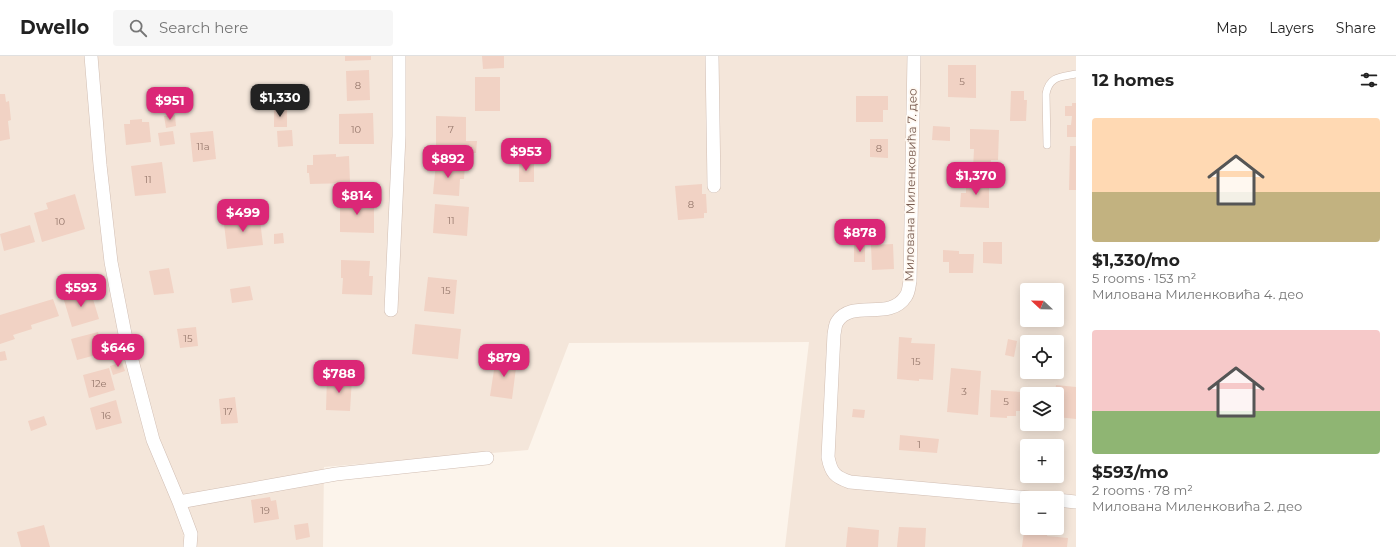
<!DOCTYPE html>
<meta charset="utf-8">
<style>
body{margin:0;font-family:Montserrat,sans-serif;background:#f6f6f6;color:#222;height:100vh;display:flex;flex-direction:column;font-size:15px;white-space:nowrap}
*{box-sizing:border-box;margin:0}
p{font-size:13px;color:#767676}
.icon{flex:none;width:22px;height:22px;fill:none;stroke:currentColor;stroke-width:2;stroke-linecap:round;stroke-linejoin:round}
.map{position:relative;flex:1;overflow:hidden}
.panel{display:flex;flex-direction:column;background:#fff;width:320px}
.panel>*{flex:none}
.needle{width:26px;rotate:292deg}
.tools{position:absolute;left:1020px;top:227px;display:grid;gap:8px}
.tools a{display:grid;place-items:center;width:44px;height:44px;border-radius:4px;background:#fff;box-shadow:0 2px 10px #0003;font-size:20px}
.price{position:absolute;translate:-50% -34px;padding:0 9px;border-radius:8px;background:#db2777;color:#fff;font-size:13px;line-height:26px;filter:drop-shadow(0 1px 2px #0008)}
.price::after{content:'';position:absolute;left:50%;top:24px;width:12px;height:9px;margin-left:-6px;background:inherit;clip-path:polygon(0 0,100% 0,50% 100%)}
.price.current{background:#222;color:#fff}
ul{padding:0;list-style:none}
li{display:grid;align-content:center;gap:8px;height:212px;padding:0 16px}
li span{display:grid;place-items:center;height:124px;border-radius:4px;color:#555}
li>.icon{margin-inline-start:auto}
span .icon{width:72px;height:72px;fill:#fffc;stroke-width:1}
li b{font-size:17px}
h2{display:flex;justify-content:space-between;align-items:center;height:48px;padding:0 16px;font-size:17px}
header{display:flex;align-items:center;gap:24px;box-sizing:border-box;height:56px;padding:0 20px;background:#fff;border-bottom:1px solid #e0e0e0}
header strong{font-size:19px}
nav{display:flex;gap:22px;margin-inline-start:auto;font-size:14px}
.search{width:280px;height:36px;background:#f6f6f6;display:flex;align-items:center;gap:10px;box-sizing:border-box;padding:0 14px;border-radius:4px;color:#767676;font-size:15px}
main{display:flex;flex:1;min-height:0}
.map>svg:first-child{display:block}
</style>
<header>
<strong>Dwello</strong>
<div class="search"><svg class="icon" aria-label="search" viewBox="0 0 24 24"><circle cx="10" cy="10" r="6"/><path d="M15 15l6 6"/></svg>Search here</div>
<nav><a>Map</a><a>Layers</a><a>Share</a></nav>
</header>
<main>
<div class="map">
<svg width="1076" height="491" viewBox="0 0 1076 491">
<rect width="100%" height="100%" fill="#fcf4eb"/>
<path fill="#f4e6da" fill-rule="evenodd" d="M0 0H1076V491H785L809 286 569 287 528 394 324 411 323 491H0ZM1027 234H1057V264H1027ZM1027 286H1057V316H1027ZM1027 338H1057V368H1027ZM1027 390H1057V420H1027ZM1027 442H1057V472H1027Z"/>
<path fill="#f1d2c4" d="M345 0H371V4L345 5Z
M482 0H504V12L483 13Z
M948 9H976V42L948 41Z
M369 14 370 44 347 45 346 15Z
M475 21H500V55H475Z
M1011 35H1024V44H1027L1026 65H1010Z
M0 38H5L6 46 9 45 11 64 8 65 10 83 0 85Z
M856 40H888V54H883V66H856Z
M1072 47H1076V81H1067V69H1071L1072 60H1065V50H1072Z
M274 54H287V71H274Z
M373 57 374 88H339V58Z
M175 59 176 70 166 72 164 60Z
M436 60 466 61V85H477L476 97H436Z
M142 63V66H149L151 86 126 89 124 68H130V64Z
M933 70 950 71V85L932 84Z
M970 73 999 74 998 104H991L990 113H973L974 93H970Z
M292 74 293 90 278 91 277 75Z
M173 75 175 88 160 90 158 77Z
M213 75 216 103 193 106 190 77Z
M870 83H888V102L870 101Z
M1070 90H1076V134H1069Z
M336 98V101L349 100 350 127 310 128 309 117H307V109H313V99Z
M162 106 166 137 135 140 131 110Z
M436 107 465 109 464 123H460L459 140 433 138Z
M519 107H534V126H519Z
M975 126 989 127V152L960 151 961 137H966V129H975Z
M702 128V138H706L707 157H704V162L678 164 675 130Z
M75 138 85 173 42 186 34 157 48 153 46 147Z
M353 141H365V146L374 147V177L340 176V146H353Z
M435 148 469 151 467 180 433 177Z
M238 161V166L260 164 263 189 227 193 224 168H226L225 162Z
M30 169 35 186 4 195 0 178Z
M283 177 284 187 274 188V178Z
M983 186H1002V208L983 207Z
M854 188H865V206H854Z
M893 188 894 213 872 214 871 189Z
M943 194 959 195V198H974L973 217H949V206H943Z
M341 204 370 205 369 220H373L372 239 342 238 343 222H341Z
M169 212 174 237 154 239 149 215Z
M428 221 457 224 454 258 424 255Z
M250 230 253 244 232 247 230 233Z
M90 233 99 263 72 271 63 241Z
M53 243 59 260 31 269 32 273 13 279 15 283 0 288V259Z
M415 268 461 273 458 303 412 298Z
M196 271 198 290 180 292 177 273Z
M98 276 104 297 77 304 71 283Z
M899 281 912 282 911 287 935 288 933 324 919 323V325L897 323Z
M1008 283 1017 285 1014 301 1005 299Z
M5 295 7 304 0 305V296Z
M496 301 517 304 512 343 490 340Z
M122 306 125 315 113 319 110 310Z
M109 312 115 334 89 342 83 319Z
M951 312 981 315 978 359 947 356Z
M327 320 352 322 350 355 326 354Z
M1056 329 1076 331V363L1057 361V338H1055Z
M991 334 1021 336 1020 355H1016V360H1007V362L990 361Z
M235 341 238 367 221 368 219 343Z
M116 344 122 367 96 374 90 352Z
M853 353 865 354 864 362 852 361Z
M44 360 47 369 31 375 28 365Z
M900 379 939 383 937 397 899 394Z
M270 441 271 445 276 444 279 463 254 467 251 444Z
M308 467 310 481 296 484 294 469Z
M1025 468H1027V472H1048L1047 480 1068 482 1067 491H1022Z
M44 469 50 491H21L17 476Z
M848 471 879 474 878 491H846Z
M899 471 926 472 925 491H897Z"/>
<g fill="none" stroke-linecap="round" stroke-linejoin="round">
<defs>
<path id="lane" d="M1047 89 1046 38C1049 20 1061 21 1076 18"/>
<path id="street" d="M91 0 100 109 111 206 125 278 153 384 179 446 191 478 190 491
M712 0 714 130
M914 0 910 225C909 229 909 236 906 240 890 266 852 242 837 266 835 269 835 274 834 278L828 401C831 417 835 421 850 426L1030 442
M391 254 399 80V0
M1057 444 1076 446
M179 446 336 418 487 402"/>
</defs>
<use href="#lane" stroke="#d1beb3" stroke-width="8"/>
<use href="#street" stroke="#d1beb3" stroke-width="14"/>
<use href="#lane" stroke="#fff" stroke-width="7"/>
<use href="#street" stroke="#fff" stroke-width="13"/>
</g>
<g text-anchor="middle" stroke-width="3.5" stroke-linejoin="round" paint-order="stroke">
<g font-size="10" fill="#96786c">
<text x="962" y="29">5</text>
<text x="358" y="33">8</text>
<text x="356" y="77">10</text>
<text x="451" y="77">7</text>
<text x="203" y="94">11a</text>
<text x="879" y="96">8</text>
<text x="148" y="127">11</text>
<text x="691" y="152">8</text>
<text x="451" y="168">11</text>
<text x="60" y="169">10</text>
<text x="446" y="238">15</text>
<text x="188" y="286">15</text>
<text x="916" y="309">15</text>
<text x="99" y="331">12e</text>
<text x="964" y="339">3</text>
<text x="1006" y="349">5</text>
<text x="228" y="359">17</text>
<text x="106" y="363">16</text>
<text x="919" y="392">1</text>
<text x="265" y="458">19</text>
</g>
<g font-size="12" fill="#775a4e" stroke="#fff9f2">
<text transform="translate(911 129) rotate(-89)" y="4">Милована Миленковића 7. део</text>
</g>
</g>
</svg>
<div class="tools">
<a><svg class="needle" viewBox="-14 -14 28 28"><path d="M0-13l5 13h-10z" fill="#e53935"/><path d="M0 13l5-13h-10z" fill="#767676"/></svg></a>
<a><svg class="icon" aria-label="locate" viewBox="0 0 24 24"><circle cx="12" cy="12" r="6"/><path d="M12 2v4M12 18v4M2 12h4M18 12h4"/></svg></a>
<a><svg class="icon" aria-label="layers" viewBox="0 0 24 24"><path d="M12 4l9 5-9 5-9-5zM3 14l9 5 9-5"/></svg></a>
<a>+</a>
<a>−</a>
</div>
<b class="price current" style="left:280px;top:62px">$1,330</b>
<b class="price" style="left:170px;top:65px">$951</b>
<b class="price" style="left:526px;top:116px">$953</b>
<b class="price" style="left:448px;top:123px">$892</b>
<b class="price" style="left:976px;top:140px">$1,370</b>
<b class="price" style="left:357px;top:160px">$814</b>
<b class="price" style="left:243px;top:177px">$499</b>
<b class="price" style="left:860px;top:197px">$878</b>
<b class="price" style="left:81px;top:252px">$593</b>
<b class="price" style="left:118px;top:312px">$646</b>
<b class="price" style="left:504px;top:322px">$879</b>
<b class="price" style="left:339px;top:338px">$788</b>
</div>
<section class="panel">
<h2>12 homes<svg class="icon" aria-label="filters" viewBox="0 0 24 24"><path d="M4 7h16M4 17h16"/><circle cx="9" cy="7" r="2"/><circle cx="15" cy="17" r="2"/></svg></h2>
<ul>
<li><span style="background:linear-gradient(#ffd9b3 60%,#c2b280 0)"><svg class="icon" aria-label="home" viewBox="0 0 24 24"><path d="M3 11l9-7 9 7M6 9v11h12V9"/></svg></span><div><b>$1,330/mo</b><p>5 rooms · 153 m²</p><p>Милована Миленковића 4. део</p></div></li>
<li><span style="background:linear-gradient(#f6c9c9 65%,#8fb573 0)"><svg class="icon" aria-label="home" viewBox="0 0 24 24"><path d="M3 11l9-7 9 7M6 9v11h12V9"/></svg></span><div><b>$593/mo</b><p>2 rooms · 78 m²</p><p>Милована Миленковића 2. део</p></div></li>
</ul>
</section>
</main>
